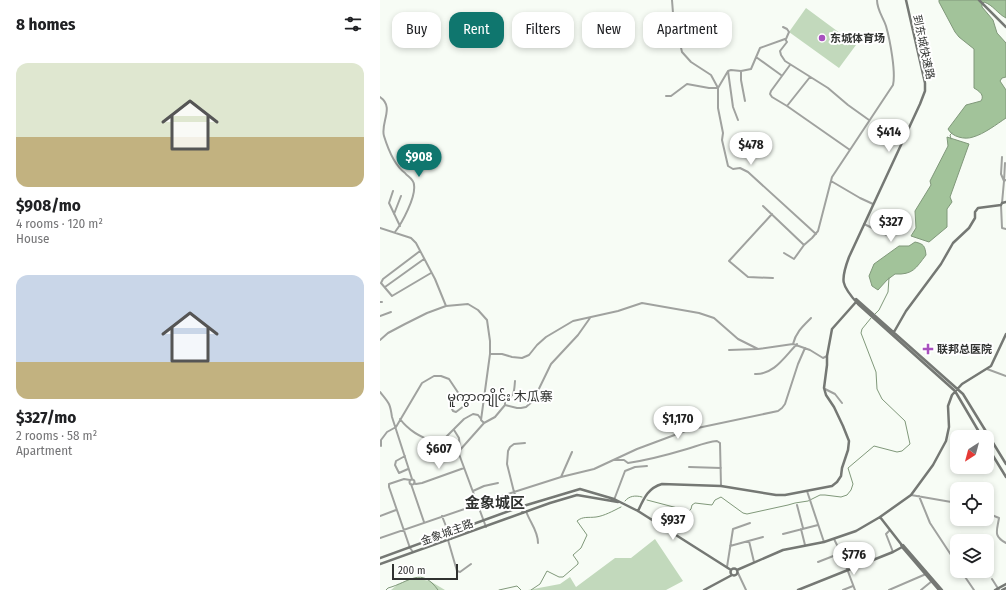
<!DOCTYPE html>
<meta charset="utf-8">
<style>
body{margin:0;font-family:"Fira Sans Condensed","Noto Sans SC","Noto Sans Myanmar",sans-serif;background:#f6f6f6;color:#202124;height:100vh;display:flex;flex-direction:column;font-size:15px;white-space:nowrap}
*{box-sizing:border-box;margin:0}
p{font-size:13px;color:#757577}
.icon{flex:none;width:22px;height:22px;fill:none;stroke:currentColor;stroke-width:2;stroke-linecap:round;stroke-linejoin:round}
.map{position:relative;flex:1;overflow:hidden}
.panel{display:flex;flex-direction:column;background:#fff;width:380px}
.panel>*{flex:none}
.banner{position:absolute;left:12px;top:12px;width:380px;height:36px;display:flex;gap:8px}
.needle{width:26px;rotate:216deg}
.buttons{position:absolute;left:570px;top:430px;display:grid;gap:8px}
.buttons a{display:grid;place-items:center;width:44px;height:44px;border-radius:8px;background:#fff;box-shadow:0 2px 6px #0003;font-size:20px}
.scale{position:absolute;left:12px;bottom:10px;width:66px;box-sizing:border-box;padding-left:4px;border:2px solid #303230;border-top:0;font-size:11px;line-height:14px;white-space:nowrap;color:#303230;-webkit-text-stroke:3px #fff;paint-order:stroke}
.price{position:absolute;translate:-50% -34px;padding:0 9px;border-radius:14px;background:#fff;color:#222;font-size:13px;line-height:26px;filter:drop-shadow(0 1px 2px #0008)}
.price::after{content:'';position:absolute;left:50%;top:24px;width:12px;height:9px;margin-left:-6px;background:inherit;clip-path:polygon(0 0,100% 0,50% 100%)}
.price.on{background:#0f766e;color:#fff}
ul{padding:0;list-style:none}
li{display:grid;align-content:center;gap:8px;height:212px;padding:0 16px}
li span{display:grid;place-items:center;height:124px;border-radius:12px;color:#555}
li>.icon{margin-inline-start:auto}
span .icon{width:72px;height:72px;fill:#fffc;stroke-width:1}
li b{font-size:17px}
h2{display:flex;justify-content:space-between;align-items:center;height:48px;padding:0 16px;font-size:17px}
.tag{padding:0 14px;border-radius:12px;background:#fff;box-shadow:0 2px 6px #0003;font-size:14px;line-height:36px}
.tag.on{background:#0f766e;color:#fff}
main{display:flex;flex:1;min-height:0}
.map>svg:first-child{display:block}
</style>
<main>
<section class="panel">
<h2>8 homes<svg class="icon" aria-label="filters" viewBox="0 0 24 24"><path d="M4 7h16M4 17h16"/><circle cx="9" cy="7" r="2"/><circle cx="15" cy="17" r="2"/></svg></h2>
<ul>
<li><span style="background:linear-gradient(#dfe7d0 60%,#c2b280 0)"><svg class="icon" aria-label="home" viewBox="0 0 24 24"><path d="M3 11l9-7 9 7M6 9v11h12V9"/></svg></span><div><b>$908/mo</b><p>4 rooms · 120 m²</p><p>House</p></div></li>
<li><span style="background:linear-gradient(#c9d6e8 70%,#c2b280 0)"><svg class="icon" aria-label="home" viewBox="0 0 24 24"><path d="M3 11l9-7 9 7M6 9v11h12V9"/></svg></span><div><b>$327/mo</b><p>2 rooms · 58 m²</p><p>Apartment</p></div></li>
</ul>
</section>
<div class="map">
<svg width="626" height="590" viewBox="0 0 626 590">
<rect width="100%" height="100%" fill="#f7fcf5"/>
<path fill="#c2d9bc" d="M426 8 476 45 459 68 409 32Z
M275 539 303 581 286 590H148L180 584 190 577 196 587 235 558H251Z
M33 578 50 581 65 590H11L18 584Z"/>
<path fill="#a2c39a" stroke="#80987a" d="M559 0H626V18C618 14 613 5 604 2L602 4V7L613 20 617 33 626 43V77L622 78 620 81 626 90V118C617 124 604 134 593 137 585 140 572 137 568 129L586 105 601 101C605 95 599 91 594 88V49L579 37 575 32 559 2Z
M567 137 589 144 570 197 572 202 567 209V227L549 242 531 236 536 228 535 211 551 185 550 181 568 146Z
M535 242C544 244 545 246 546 255 536 268 533 275 515 274L507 280 498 290 492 286 489 276 494 264 519 246H529Z"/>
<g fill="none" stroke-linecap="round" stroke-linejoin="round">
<path stroke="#80987a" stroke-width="1" d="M571 139 570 135 572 133
M495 314 499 310 508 292 509 278
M267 500 309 511 311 509 312 505 315 503 332 505 335 500 341 497 363 513 367 514 408 505 415 503 428 501 440 495H445L461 497 467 495 471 490 473 484 468 468 494 446 517 452 522 451 530 444 525 421 502 399 497 389 496 372 481 333 482 329 491 318
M245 501C249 496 255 495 262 497
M6 590 8 588C30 582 41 566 58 590
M119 590 137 586 141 590
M151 590 160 584 167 571 179 577H183L198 564V562L193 555 201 548 207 535 197 521C203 516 208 518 216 517 224 516 233 511 241 507"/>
<path stroke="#a0a29f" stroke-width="2" d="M292 0 293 13 302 52 311 62 331 75 338 88
M403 27 407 29 409 32 406 39
M376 57 401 75
M410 65 391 91 390 94 392 97 407 106 470 150
M348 71 353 107 358 120
M361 71V80L365 101
M286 96H291L307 84 329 88H338
M0 97C15 107 0 123 4 136 8 149 14 165 25 173 28 177 34 179 34 185 36 197 22 223 15 232
M407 106 430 77
M622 157 621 174 624 181 625 163
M451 181 480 198 493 204
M13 191 9 203 20 226
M622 203 624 181 626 180
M621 205 622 228 626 229
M383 206 424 245
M14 214 21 196
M392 214 349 261 368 277 393 278
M484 224 509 236H512L520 230 526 218
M0 228 31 238 36 243 55 279 66 306
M436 234 368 172 360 168 353 169 348 166 342 140 343 133 338 108V88L348 71 351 70 361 71 371 69 380 48 405 39 407 42 400 51 401 55 405 61 448 88 468 105 489 120
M40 251 3 279 1 283 12 296 51 273
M404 253 414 259 424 245 432 238 438 231 452 177 513 85C516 72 510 40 506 26 503 17 497 10 497 0
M5 287 44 259
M0 302H2
M0 316 11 312
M0 340 8 333 25 324 47 313 66 306 88 304 98 310 107 320 110 341V354L101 420 104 423 80 450 79 454 106 527
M413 344C416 332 423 326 431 318
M349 350 378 349 413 344 430 350 443 358 447 356
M110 354H122L132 357 142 358 149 355 157 345 166 337 193 321 238 311 262 303 319 313 334 318 358 339 378 349
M607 369 626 376
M375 374C394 375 405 356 417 344
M445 389 455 394 462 403
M0 392C9 403 10 403 12 417L32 479
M104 395 117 394 125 401V405
M125 401C135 395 134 392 135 381
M20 419C29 431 40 437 55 442L65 438 84 419 93 414 98 415 101 419
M104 423 115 417 125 405 137 408H141L146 407 153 401 171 364 198 335 210 318
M74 430 79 438 80 450
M1 446V440L7 432 16 427 42 383 54 376H61L69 379 85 403 84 406 76 412 73 411 72 409 74 404 72 397
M69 446 79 442
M25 456 16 461 15 465 19 473 28 469
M235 460H244L248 463C268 460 287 455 307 449 317 446 326 442 337 441L340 443 341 486
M309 467 341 468
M181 477 192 452
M29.5 482a2.5 2.5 0 1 1 5 0a2.5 2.5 0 1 1-5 0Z
M30 480 24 479 9 484V487L30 548 33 552
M34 483 36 484 42 483 84 468
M31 484 44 522
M93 491 104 486 118 483
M427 491 444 542
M531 495 577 503
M539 496 550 523 577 564
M234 500 245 471 255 467 267 466
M417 505 423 528
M146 511C150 523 158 530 158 543
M143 513 134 492 181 477 214 469 257 449 308 430 398 411 402 408 405 404 418 364 425 348
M607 513 619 518C617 531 613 536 626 543
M0 516 16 510
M62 516 71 539
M421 529 425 545
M510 530 506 534 513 552
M403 534 438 525
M0 538 134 492 127 464 128 451 130 447 134 444 145 443
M454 539 461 553 475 590
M68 540 77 571 80 572 91 564
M369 541 374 562
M350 546 383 537
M438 562 461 553
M347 567 353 529 370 523
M581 571 594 590
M358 573 366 590
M612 579 619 590
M463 590 473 586
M509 590 546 574
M541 590 552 581"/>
<path stroke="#757874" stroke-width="2.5" d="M526 0 545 83V91L540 104 469 257C460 281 461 285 478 304L575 391 602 437
M599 0 626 27
M476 299 583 394 626 464
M514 332 526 311 561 264 573 243 589 228 595 218V212L598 208 621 205 622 203 626 202
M607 446 626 477
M258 511C264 498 268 488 282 484L341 486 396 495H405L452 486 457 482 461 476 462 468 468 450 469 441 463 426 454 407 446 395 444 388 447 365V356L452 329 476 302
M500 517 521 544 522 547 559 590
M523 545 562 590
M0 558 140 507 200 489 234 499 258 511 351 570
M0 564 170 503 197 495 238 502
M350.5 572a3.5 3.5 0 1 1 7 0a3.5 3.5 0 1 1-7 0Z
M357 570 403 550 444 542 476 531 500 517 531 495 553 465 566 441 569 427 568 406 572 395 582 384 611 366 626 334
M324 590 352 575
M418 590 513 552 524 546
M615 590 626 584
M622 590 626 588"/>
</g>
<g fill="#a851be" stroke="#fff" stroke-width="1.5">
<circle cx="442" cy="38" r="4"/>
<path d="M546 343h4v4h4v4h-4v4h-4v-4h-4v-4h4z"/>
</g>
<g text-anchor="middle" stroke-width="4" stroke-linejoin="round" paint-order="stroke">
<g font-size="11" font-weight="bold" fill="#303230" stroke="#fff" text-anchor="start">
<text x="450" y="42">东城体育场</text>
<text x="557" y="353">联邦总医院</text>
</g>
<g font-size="11" fill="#303230" stroke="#fff">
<text transform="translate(544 47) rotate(78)" y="4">到东城快速路</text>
<text transform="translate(67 532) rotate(-20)" y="4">金象城主路</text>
</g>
<g font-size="13" fill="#303230" stroke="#fff">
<text x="120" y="401">မူကွာကျိုင်း 木瓜寨</text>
</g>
<g font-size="15" font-weight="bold" fill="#303230" stroke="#fff">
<text x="115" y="508">金象城区</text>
</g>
</g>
</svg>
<div class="buttons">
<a><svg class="needle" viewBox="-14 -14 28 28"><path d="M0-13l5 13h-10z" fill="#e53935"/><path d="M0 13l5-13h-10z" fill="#757577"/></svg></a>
<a><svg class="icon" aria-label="locate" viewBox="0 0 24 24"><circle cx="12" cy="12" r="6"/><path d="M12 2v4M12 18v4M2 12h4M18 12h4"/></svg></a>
<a><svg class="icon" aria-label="layers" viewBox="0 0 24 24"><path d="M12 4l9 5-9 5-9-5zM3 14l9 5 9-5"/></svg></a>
</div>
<div class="scale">200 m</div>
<b class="price" style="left:509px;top:153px">$414</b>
<b class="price" style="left:371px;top:166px">$478</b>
<b class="price on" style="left:39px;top:178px">$908</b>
<b class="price" style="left:511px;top:243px">$327</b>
<b class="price" style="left:298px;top:440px">$1,170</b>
<b class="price" style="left:59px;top:470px">$607</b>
<b class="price" style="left:293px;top:541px">$937</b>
<b class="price" style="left:474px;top:576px">$776</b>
<div class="banner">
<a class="tag">Buy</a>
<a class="tag on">Rent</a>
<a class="tag">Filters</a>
<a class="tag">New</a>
<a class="tag">Apartment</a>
</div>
</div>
</main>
